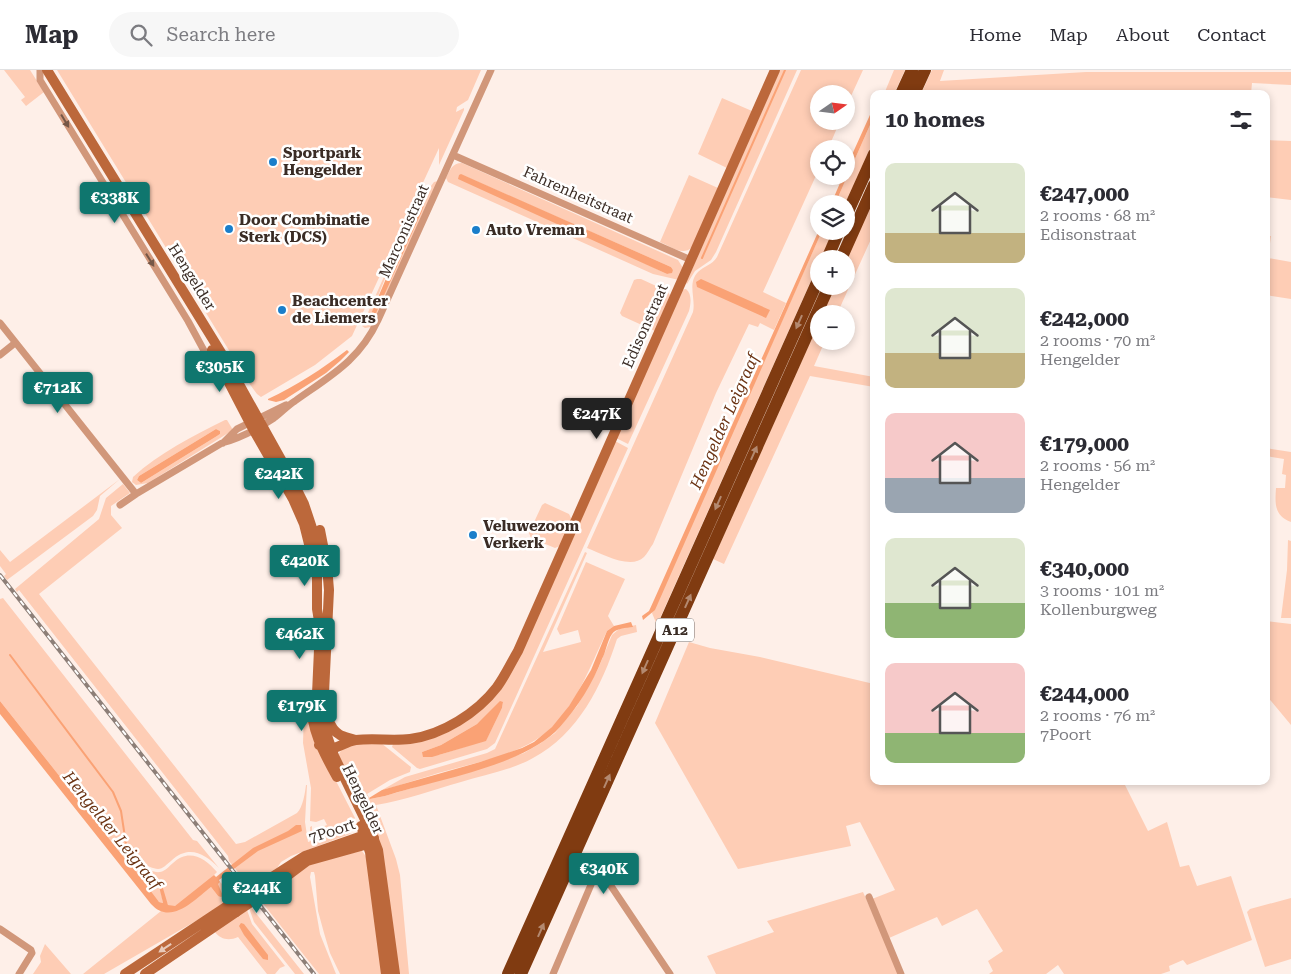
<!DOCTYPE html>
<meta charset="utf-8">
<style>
body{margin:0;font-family:"Roboto Serif",serif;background:#f7f7f7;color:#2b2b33;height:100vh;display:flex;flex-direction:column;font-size:19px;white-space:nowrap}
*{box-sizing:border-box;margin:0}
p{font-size:16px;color:#7c7c81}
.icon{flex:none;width:28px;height:28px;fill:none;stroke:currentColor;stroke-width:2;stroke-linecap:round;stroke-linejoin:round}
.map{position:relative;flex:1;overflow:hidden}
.sheet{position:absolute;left:870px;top:20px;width:400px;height:695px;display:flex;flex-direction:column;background:#fff;border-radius:10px;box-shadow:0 2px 8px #0003}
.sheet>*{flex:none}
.needle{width:32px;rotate:76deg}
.fabs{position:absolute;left:810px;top:15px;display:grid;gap:10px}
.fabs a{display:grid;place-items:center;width:45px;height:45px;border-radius:50%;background:#fff;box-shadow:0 2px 8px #0003;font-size:25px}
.price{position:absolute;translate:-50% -42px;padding:0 11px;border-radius:5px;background:#0f766e;color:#fff;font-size:16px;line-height:32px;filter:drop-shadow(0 1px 2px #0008)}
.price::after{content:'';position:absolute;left:50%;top:30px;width:15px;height:11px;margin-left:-8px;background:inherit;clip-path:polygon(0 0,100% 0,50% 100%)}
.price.current{background:#222;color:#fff}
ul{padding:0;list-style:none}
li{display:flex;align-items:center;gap:15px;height:125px;padding:0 15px}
li span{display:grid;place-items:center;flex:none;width:140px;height:100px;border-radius:10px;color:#555}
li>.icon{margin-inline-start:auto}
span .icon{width:60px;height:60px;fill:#fffc;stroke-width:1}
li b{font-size:21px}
h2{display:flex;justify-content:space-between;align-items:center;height:60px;padding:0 15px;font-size:21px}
header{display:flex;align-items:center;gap:30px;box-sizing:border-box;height:70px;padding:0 25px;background:#fff;border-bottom:1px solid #e1e1e2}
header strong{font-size:24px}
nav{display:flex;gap:28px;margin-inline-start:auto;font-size:18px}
.search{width:350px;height:45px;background:#f7f7f7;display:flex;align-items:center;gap:12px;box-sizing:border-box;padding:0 18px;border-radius:28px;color:#7c7c81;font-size:19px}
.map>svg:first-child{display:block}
</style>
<header>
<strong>Map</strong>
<div class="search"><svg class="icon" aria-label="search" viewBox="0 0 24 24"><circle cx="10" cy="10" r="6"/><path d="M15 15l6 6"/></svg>Search here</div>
<nav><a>Home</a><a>Map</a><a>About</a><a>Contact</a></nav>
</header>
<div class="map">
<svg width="1291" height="904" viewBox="0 0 1291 904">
<rect width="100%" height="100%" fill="#feefe8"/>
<path fill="#fecdb5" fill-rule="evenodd" d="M4 0H30L44 22 26 36 21 30 25 27Z
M57 0H481L468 30 457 37 456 42 464 38V40L439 95V78L352 266 315 295 261 327 257 324 249 313Z
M780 0H797L716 182 711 190 695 201 687 214 686 213Z
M801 0H863L846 37V24H819V51H840L828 79H819V99L763 222 786 233 774 260 760 253 758 257 749 254 716 323 653 474C650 478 647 484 644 487 631 500 602 484 587 478L693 242C696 229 687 213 698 202 704 196 712 195 717 187Z
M894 0H905L894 24H884Z
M932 0H944L940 11 1086 2H1291V15L1252 13 1251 24H921Z
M722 28 752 41 727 98 698 84Z
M874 46V70L845 134H835Z
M1266 70 1291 71V130L1266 127Z
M462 93 678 190 683 198 679 210 653 204 448 112 446 108C450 100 452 93 462 93ZM460 104 671 197 673 200 671 203 667 204Z
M689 105 718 118 692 177C683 187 670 176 660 172Z
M438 111 378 243 371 257 365 258 362 256 415 137 434 112ZM420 133 402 183 370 254C378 215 404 170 420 133Z
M874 128V163L872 167 837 244H822L834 216H846V190Z
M822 161H833L821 189H819V193L657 555 652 543Z
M1266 166H1271L1268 188 1291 192V229L1266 225Z
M637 209H641L667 221 670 225 655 261 622 246 620 243 634 210Z
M686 219C692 224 691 233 689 241L628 374 616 368 681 220Z
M819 252V271H825L814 296 874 307V317L810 306 724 494 713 489Z
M225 350H227L233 360 148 413 136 415 132 412 133 407C159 383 193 366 225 350ZM216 359 220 361V364L217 366 141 413 137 410 139 406Z
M615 371 628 378 495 673 487 679 420 699 417 698 392 677 393 674 422 669 494 625ZM503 632 502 638 486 670 439 685 422 682 441 675 477 654Z
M1266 378 1291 382V452C1274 446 1275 433 1276 418H1285L1286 405 1282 404 1284 389 1266 386Z
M120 409 100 426 97 440 93 446 7 510 4 506 6 504 0 496V480L10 492Z
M123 414 130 423 111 436V445L122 458 39 524 236 774 245 772 297 743C303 737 305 723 306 715H307L305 752 308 772 311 771 310 757 312 756V761L327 755 324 749 316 752 310 751 311 718 303 673 304 639H308L318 676 355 748 354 758 350 764 291 786 281 792 277 798 249 816 229 791 228 786 19 520 17 522 15 519 99 449 106 428Z
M545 433 569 444 572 450 560 476 555 478 531 468 529 463 542 435Z
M1288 470 1291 471V548H1281L1287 500Z
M585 482 587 483 543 582 581 572 578 560 560 565 557 559 586 492 625 509 608 546 614 556 607 561C592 592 581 624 558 651 529 684 484 690 446 701 426 706 403 715 382 720L405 707 487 683 495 679Z
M3 528 193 770 197 771 219 798C205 784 189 774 171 791 167 794 163 799 158 799 153 799 147 795 143 794L142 796C148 799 154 803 160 802 166 801 169 796 173 793 189 778 205 788 217 802L206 813 178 835 172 837 168 835 160 816 163 833 156 831 128 791 126 790 0 631V529Z
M1266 551 1291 554V655L1266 625Z
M636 555 637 562 621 566 617 569C602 616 578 664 533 688 512 700 484 705 461 712 433 720 405 730 376 735L396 789 400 805 409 904H397L384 799 338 687C342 670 367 674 381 673L411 697 410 702 390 710 367 724 370 729 385 726 483 697 524 683 541 673 555 663 577 636 598 599 612 565 619 559Z
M689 572 710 578 760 587 874 614V711H1123L1148 761 1167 752 1180 797 1189 795 1197 816 1231 806 1252 870 1187 895 1183 890 1169 896 1170 901 1161 904H1064L1058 895 1046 904H989L993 901 988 891 1003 881 977 839 942 856 937 847 889 868 872 829 895 820 860 752 846 756 851 776 738 799 655 653Z
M358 780 362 781 367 788 384 904H340L330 883 324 863 318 841 315 806 314 802H311L310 807 320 864 336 904H319L261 831 314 790Z
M220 812 222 814 225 812 235 825 208 844 104 904H83L161 841 167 842 211 817 218 826 222 825 217 814Z
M863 822 900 904H716L707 886 774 862 767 851Z
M1291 828V889L1265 897 1247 842 1250 839Z
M251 837 304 904H295L254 852 249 838Z
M247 840 252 854 285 896 280 898 275 904H267L238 867C229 871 221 870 214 861Z
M45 874 71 904H33L41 892 40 886Z"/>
<path fill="#faa275" d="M874 36V46L835 134H831L843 106H846V98Z
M461 104 671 197 673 200 672 203 667 204 458 109 459 105Z
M424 128 426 129 422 141 372 252 369 254 368 251 385 211Z
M819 160 822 161 655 540 643 550 642 546 649 541 654 530Z
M701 209 770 240 766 248 697 217 696 212Z
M347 280 349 282 340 291 326 303 284 330 276 332 268 330V329C296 316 322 299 347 280Z
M216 359 220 361V364L217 366 141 413 137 410 139 406Z
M631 552 633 557C626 558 616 558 612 564 607 571 606 582 602 589 593 613 577 638 560 657 525 696 435 710 385 726L370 729 369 728 382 720 480 692 522 678 534 672 552 657 569 636 591 600 607 561 614 556Z
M0 631 126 790 128 791 159 832 163 833 159 816 162 815 168 835 175 836 214 805 216 807 253 778 288 761 296 755H301L302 761 258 781 219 810 220 812 218 814 223 826 221 827 218 826 211 817C194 830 171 856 151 834L0 644Z
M500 631 503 632 502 638 486 671 432 687H423L422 682 441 675 477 654Z
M241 853 244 854 268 885V890L263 889 244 865 239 856Z"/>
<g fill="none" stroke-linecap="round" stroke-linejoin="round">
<path stroke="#faa275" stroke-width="2" d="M702 188 785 0
M10 585 113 722 121 741 126 774"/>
<path stroke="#d1977a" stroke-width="7" d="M40 0V10L188 251 208 288 218 292
M453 85 691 190
M0 253 136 424 120 435
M0 285 15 273
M223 373 237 359 286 335
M136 424 222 373C240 368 259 358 274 348 281 343 287 336 295 331 330 306 359 291 378 250L491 0
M869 827 901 904
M0 859 31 880 32 883 19 904
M553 904 593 810 601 805 605 807 670 904"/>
<path stroke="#bc683b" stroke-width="10" d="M47 0 225 289 289 404 304 434 314 464 317 480V539L320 557 317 624 318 639 334 686 371 762 378 780 395 904
M212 280 253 359 293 429 304 454 311 482
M320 460 327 496 329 520 324 623C326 637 326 657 340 665 344 667 350 668 355 670
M311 627C310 658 323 682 337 707
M319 675 331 679C339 677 348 671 356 670 374 668 392 671 410 669 442 665 477 643 497 617 505 606 511 593 518 581L775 0
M361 756 370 782 386 904
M258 816 305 786 365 765 374 768 368 774 307 791 263 824
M125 904 232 833
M145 904 236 842"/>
<path stroke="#803b11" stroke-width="12" d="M901 24 912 0
M914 24 925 0
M846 146 874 84
M827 189 839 161
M841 189 874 115
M508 904 819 208
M521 904 829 216"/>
<defs>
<path id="rail" d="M0 505 314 904"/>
</defs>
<use href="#rail" stroke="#8d7f78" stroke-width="4"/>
<use href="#rail" stroke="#fff" stroke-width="2" stroke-dasharray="5.5" stroke-linecap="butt"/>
<path stroke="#bc683b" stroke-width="10" d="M232 833 258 816
M236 842 263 824"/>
</g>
<defs><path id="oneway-solid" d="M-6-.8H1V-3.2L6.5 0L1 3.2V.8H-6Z" transform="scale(1.25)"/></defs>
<g fill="#765747">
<use href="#oneway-solid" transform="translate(65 51) rotate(59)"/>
<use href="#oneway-solid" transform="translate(150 190) rotate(58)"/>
</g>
<g fill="#b38970">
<use href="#oneway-solid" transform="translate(799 252) rotate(114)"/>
<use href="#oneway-solid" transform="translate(754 383) rotate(-66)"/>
<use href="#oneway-solid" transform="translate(718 433) rotate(114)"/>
<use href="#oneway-solid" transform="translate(688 531) rotate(-66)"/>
<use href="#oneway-solid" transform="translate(645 597) rotate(114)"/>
<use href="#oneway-solid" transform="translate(607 711) rotate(-66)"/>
<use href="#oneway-solid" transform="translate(541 860) rotate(-66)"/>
</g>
<use fill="#e8caba" href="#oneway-solid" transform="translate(165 878) rotate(146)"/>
<g fill="#1a7eca" stroke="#fff" stroke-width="2">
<circle cx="273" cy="92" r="5"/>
<circle cx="229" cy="159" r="5"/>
<circle cx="476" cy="160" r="5"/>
<circle cx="282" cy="240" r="5"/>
<circle cx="473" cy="465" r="5"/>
</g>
<g text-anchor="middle" stroke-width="5" stroke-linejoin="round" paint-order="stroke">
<rect fill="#fff" stroke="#756b66" stroke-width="1" x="656" y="548.5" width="38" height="23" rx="4"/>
<g font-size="14" font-weight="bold" fill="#3a2c25">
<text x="675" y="565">A12</text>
</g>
<g font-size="15" font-weight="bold" fill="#3a2c25" stroke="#fff" text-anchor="start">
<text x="283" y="88">Sportpark<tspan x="283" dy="17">Hengelder</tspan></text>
<text x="239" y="155">Door Combinatie<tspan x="239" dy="17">Sterk (DCS)</tspan></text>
<text x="486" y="165">Auto Vreman</text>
<text x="292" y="236">Beachcenter<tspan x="292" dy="17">de Liemers</tspan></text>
<text x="483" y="461">Veluwezoom<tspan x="483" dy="17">Verkerk</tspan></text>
</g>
<g font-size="15" fill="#3a2c25" stroke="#fff">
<text transform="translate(578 125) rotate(24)" y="5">Fahrenheitstraat</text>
<text transform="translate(404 161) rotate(-66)" y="5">Marconistraat</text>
<text transform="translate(192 207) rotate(58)" y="5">Hengelder</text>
<text transform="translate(645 256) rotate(-66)" y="5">Edisonstraat</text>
<text transform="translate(363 729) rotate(64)" y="5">Hengelder</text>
<text transform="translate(332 761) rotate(-18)" y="5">7Poort</text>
</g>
<g font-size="16" font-style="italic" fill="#6b3313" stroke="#fff">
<text transform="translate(724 351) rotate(-66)" y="6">Hengelder Leigraaf</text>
<text transform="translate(113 760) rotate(51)" y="6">Hengelder Leigraaf</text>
</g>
</g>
</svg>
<div class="fabs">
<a><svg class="needle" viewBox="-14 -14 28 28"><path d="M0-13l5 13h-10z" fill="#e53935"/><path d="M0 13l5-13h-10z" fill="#7c7c81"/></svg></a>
<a><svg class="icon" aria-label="locate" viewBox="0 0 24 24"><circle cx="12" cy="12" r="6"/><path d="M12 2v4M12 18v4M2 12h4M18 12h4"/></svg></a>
<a><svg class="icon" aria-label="layers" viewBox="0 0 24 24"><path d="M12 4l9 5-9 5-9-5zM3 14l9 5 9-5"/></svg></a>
<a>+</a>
<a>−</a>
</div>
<b class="price" style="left:115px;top:154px">€338K</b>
<b class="price" style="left:220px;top:323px">€305K</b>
<b class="price" style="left:58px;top:344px">€712K</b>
<b class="price current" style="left:597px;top:370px">€247K</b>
<b class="price" style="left:279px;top:430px">€242K</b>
<b class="price" style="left:305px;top:517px">€420K</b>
<b class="price" style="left:300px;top:590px">€462K</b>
<b class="price" style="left:302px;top:662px">€179K</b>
<b class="price" style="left:604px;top:825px">€340K</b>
<b class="price" style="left:257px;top:844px">€244K</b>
<section class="sheet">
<h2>10 homes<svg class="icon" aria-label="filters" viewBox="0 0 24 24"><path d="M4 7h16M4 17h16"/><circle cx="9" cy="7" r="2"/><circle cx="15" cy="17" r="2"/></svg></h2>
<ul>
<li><span style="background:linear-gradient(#dfe7d0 70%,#c2b280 0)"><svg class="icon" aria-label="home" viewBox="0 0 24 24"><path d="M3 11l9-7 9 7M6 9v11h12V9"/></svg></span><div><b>€247,000</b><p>2 rooms · 68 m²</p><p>Edisonstraat</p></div></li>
<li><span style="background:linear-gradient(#dfe7d0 65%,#c2b280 0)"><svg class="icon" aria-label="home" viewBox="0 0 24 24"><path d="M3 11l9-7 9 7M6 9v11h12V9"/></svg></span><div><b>€242,000</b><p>2 rooms · 70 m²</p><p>Hengelder</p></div></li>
<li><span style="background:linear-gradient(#f6c9c9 65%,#9aa5b1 0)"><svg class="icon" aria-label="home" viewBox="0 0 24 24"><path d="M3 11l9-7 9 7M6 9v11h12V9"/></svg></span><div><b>€179,000</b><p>2 rooms · 56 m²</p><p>Hengelder</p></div></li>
<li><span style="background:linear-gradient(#dfe7d0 65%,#8fb573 0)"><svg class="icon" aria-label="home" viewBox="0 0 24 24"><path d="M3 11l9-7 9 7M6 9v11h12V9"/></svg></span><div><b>€340,000</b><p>3 rooms · 101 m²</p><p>Kollenburgweg</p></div></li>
<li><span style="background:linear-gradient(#f6c9c9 70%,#8fb573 0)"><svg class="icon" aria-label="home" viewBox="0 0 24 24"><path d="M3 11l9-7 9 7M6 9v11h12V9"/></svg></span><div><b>€244,000</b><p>2 rooms · 76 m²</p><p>7Poort</p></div></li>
</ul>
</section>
</div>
